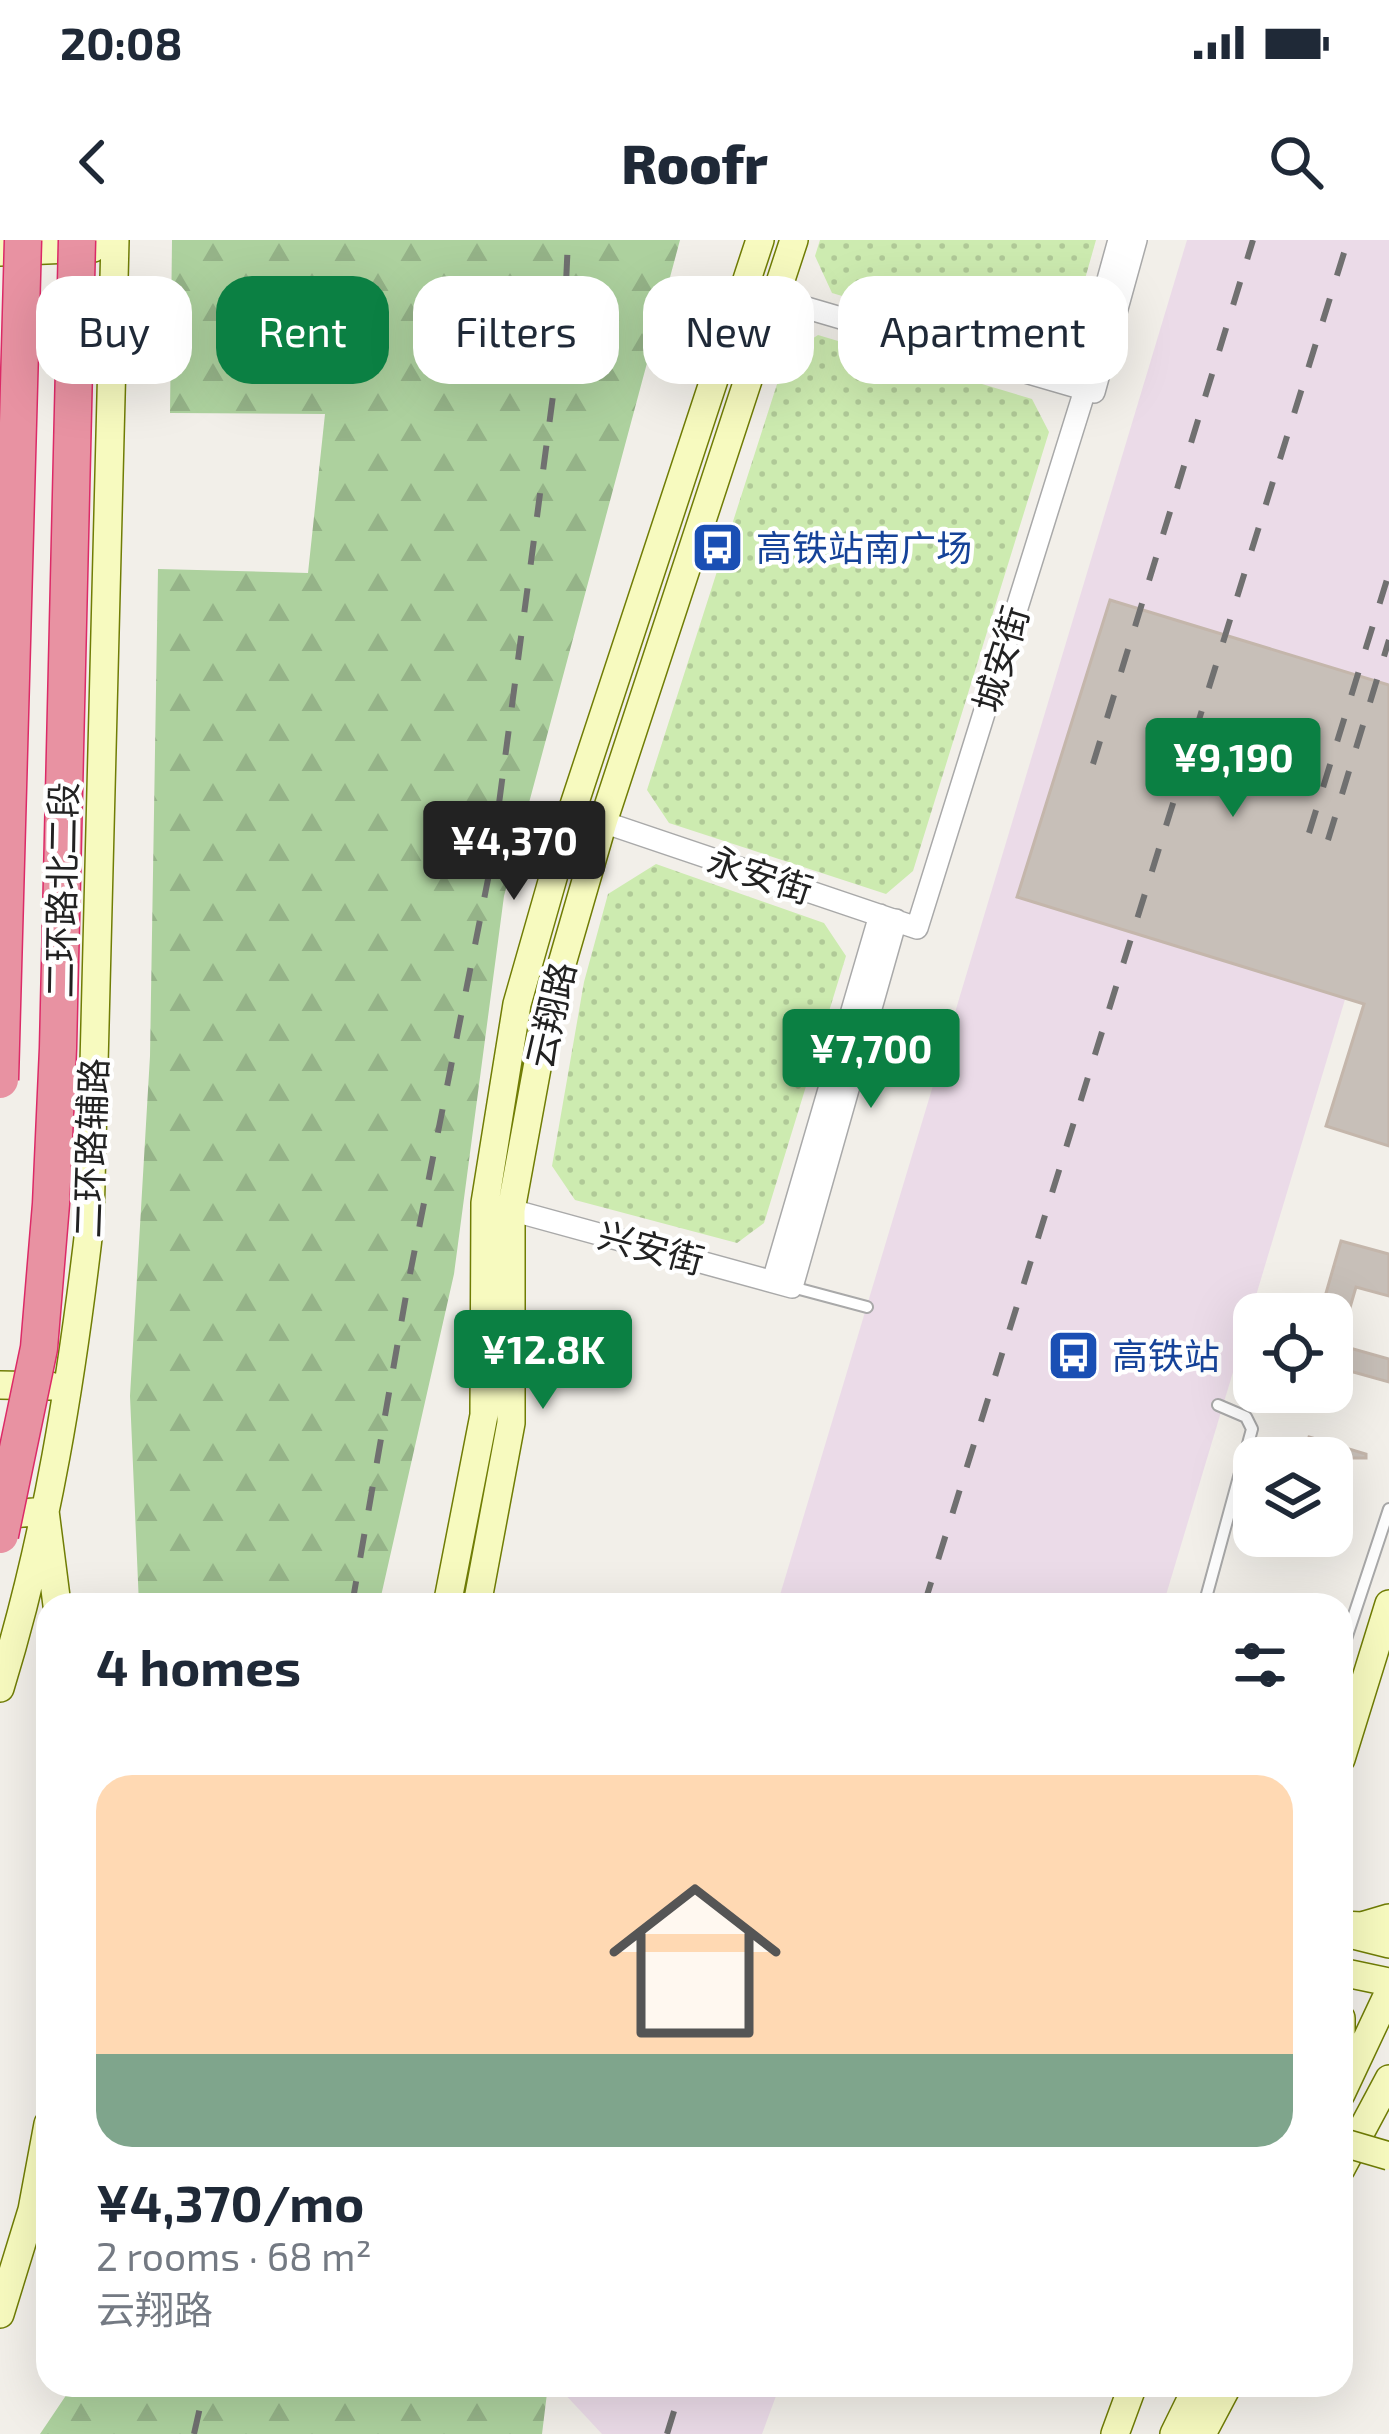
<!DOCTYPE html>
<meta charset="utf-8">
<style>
body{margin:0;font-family:"Exo 2","Noto Sans SC",sans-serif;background:#f6f6f7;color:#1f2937;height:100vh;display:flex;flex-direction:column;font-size:45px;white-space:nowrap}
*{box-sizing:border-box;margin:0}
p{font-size:39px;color:#747a83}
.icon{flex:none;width:66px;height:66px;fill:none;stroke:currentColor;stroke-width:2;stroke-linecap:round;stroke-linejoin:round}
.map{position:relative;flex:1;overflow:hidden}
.side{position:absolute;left:36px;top:1353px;width:1317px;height:804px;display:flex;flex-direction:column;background:#fff;border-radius:36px;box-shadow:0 12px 48px #0002}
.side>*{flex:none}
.hud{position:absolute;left:36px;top:36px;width:1317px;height:108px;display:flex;gap:24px}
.fabs{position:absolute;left:1233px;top:1053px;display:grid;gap:24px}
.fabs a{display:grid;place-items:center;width:120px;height:120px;border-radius:24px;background:#fff;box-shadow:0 12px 48px #0002;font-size:60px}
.price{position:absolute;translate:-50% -102px;padding:0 27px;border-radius:12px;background:#0b8043;color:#fff;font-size:39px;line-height:78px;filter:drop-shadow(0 3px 6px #0008)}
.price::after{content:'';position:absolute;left:50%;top:72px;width:36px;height:27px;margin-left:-18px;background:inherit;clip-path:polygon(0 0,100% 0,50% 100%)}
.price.current{background:#222;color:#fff}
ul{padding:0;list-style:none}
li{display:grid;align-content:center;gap:24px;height:636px;padding:0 60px}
li span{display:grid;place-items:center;height:372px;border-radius:36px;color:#555}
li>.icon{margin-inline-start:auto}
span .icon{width:216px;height:216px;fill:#fffc;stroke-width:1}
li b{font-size:51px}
h2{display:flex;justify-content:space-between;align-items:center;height:144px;padding:0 60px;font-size:51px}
.chip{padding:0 42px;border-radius:36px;background:#fff;box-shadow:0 12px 48px #0002;font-size:42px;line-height:108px}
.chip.current{background:#0b8043;color:#fff}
.status{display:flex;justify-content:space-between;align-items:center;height:84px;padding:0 60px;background:#fff;direction:ltr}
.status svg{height:33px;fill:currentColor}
header{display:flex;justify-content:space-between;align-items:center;height:156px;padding:0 60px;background:#fff;font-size:54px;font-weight:800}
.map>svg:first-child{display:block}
</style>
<div class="status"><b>20:08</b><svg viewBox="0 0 49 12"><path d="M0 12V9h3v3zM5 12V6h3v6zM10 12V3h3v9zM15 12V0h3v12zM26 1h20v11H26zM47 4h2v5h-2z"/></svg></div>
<header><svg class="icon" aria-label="back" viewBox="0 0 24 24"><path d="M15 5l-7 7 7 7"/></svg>Roofr<svg class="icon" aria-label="search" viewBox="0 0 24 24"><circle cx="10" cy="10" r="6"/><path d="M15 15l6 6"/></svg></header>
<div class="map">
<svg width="1389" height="2194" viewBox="0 0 1389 2194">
<defs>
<pattern id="grass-dots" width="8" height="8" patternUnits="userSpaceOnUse" patternTransform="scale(3)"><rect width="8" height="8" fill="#cdebb0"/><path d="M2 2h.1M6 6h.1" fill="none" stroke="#b0c997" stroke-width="1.8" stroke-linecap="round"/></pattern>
<pattern id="forest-firs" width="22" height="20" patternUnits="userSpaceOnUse" patternTransform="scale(3)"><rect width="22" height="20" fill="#add19e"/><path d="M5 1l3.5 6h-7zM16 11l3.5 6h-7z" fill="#95b388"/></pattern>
</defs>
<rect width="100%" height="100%" fill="#f2efe9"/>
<path fill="#ebdbe8" d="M1187 0H1389V613L1163 1365H777Z
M563 2145H780L762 2194H602L561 2150Z"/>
<path fill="url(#grass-dots)" d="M820 0H1096L1070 92 1035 113 832 53 815 16Z
M818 95 1032 159 1049 192 913 631 886 654 669 583 647 550 786 116Z
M656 624 824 683 846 716 764 983 737 1003 575 960 552 926 584 742 608 654Z"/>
<path fill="url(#forest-firs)" d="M172 0H680L504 656 454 1034 379 1365H139L130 1156 150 816 158 329 308 333 325 174 170 173Z
M73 2145H548L542 2194H40Z"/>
<path fill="#c7bfb8" stroke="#c4b6ab" stroke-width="3" d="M1110 360 1389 445V906L1326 886 1364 764 1017 657Z
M1341 1001 1389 1014V1056L1356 1047 1339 1105 1389 1119V1142L1332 1126V1074H1320Z
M1309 1197 1366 1214V1218H1346L1336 1252 1332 1251V1218H1303Z"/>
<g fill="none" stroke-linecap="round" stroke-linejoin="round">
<defs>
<path id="lane" d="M792 1047 867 1067
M1204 1365 1252 1189 1246 1177 1218 1165
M1341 1414 1389 1269"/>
<path id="street" d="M776 59 1094 152 1136 0
M1078 148 1119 0
M603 582 917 688 1085 150
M511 970 792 1047 896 680
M773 1041 880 675"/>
<path id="secondary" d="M0 12 93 8
M0 1145 50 1146
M0 1275 45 1271 57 1365
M447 1365 484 1175 485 963 517 764 573 568 760 0
M477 1365 511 1183V970L546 779 603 582 794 0
M0 1448C47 1296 72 1138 90 981L115 0
M1341 1519 1389 1364
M1341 1685 1362 1686 1389 1678
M1341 1692 1389 1704
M1341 1732 1389 1742
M1341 1778V1819
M1341 1854 1389 1752
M1341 1929 1389 1839
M0 2074 32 1970 48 1884
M1115 2194 1133 2145
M1174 2194 1198 2145
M1202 2194 1228 2145"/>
</defs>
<use href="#lane" stroke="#a9a9a9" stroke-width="14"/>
<use href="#street" stroke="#a9a9a9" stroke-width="24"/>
<use href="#secondary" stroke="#707d05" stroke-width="30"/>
<use href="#lane" stroke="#fff" stroke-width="10"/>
<use href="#street" stroke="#fff" stroke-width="21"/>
<use href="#secondary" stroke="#f7fabf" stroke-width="27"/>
<path stroke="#707070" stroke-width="6" stroke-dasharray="24 24" stroke-linecap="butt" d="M1093 524 1253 0
M1309 593 1389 333
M1328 600 1389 400
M352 1365 408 1044 491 624 565 65 568 0
M924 1365 1348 0
M194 2194 205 2145
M667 2194 682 2145"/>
<defs>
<path id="secondary-bridge" d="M1341 1902 1389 1916"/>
<path id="highway-bridge" d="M0 840 23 0
M0 1295 39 1108 51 964 58 808 77 0"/>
</defs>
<use href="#secondary-bridge" stroke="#707d05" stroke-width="30" stroke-linecap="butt"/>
<use href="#highway-bridge" stroke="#dc2a67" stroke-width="39" stroke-linecap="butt"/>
<use href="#secondary-bridge" stroke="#f7fabf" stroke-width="27"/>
<use href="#highway-bridge" stroke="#e892a2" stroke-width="36"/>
</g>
<defs>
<symbol id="bus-square" viewBox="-11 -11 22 22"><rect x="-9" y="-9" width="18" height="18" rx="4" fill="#1a4fb4" stroke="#fff"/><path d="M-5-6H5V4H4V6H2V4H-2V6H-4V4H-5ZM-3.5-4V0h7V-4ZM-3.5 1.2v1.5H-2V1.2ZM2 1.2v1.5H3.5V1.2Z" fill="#fff"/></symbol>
</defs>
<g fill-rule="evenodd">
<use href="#bus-square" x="688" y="278" width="59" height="59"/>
<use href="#bus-square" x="1044" y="1086" width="59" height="59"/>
</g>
<g text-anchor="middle" stroke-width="9" stroke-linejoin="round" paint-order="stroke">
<g font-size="36" fill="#164399" stroke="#fff" text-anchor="start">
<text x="756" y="321">高铁站南广场</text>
<text x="1112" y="1129">高铁站</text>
</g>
<g font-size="36" fill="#222" stroke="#fff">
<text transform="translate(1001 419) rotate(-73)" y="13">城安街</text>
<text transform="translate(760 635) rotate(18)" y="13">永安街</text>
<text transform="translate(62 650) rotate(-89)" y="13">二环路北二段</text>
<text transform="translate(551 775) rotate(-77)" y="13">云翔路</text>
<text transform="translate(91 908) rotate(-88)" y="13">二环路辅路</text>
<text transform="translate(651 1008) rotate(15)" y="13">兴安街</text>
</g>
</g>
</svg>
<div class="fabs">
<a><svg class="icon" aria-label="locate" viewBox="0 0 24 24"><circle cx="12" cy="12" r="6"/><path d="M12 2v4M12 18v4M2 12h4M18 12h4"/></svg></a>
<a><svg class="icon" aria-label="layers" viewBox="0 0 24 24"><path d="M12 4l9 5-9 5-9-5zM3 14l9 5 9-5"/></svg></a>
</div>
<b class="price" style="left:1233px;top:580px">¥9,190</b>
<b class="price current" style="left:514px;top:663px">¥4,370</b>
<b class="price" style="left:871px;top:871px">¥7,700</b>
<b class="price" style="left:543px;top:1172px">¥12.8K</b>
<div class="hud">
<a class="chip">Buy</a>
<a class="chip current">Rent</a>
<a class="chip">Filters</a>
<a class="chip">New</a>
<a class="chip">Apartment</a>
</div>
<section class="side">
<h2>4 homes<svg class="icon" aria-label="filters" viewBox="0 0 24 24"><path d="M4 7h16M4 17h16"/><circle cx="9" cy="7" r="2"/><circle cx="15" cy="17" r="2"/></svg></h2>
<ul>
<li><span style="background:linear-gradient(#ffd9b3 75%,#7fa58c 0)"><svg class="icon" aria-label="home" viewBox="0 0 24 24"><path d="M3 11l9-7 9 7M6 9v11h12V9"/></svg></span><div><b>¥4,370/mo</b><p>2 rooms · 68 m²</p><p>云翔路</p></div></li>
</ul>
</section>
</div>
